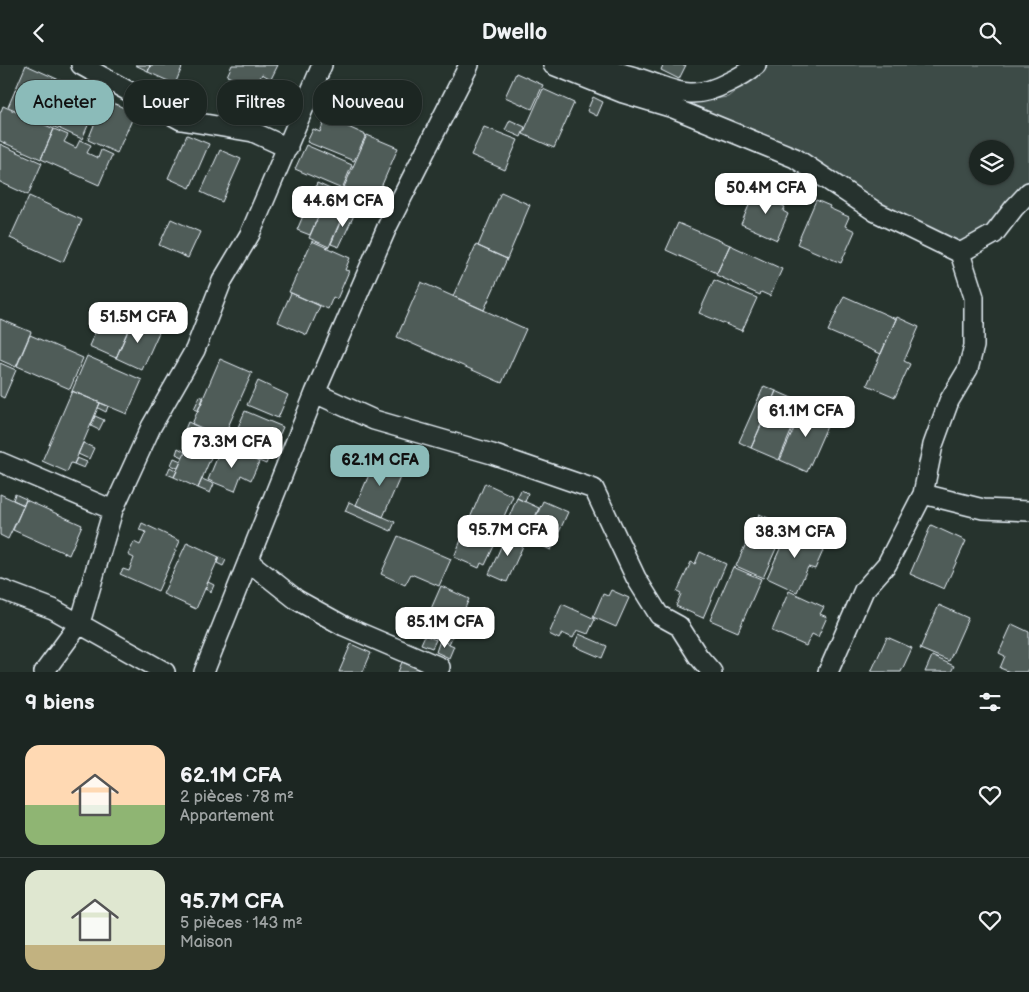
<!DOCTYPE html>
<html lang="fr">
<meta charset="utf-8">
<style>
body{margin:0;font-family:"Balsamiq Sans",sans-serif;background:#29322f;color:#f1f3f6;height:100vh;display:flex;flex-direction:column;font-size:19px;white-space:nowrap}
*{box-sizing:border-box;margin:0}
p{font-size:16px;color:#a0a5a5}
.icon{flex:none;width:28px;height:28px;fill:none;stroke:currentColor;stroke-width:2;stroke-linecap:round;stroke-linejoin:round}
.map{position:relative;height:607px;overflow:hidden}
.drawer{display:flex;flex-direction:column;background:#1c2622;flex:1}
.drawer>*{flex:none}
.hud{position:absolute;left:15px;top:15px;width:500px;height:45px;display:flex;gap:10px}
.controls{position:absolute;left:969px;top:75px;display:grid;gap:10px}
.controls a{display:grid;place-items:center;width:45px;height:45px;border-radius:50%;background:#1c2622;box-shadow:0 1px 4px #0004,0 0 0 1px #3a4340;font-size:25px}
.price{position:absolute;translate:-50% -42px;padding:0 11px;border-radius:10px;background:#fff;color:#222;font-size:16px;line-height:32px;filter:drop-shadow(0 1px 2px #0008)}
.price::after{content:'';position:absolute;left:50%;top:30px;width:15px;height:11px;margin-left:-8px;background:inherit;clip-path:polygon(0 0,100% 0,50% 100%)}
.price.selected{background:#8bbbb9;color:#111}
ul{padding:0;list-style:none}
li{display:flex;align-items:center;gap:15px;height:125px;padding:0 25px}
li+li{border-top:1px solid #3a4340}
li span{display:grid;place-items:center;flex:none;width:140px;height:100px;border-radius:15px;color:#555}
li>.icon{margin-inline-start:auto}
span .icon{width:60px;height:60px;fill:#fffc;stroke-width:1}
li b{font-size:21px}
h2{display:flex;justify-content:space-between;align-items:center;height:60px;padding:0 25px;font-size:21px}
.tag{padding:0 18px;border-radius:20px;background:#1c2622;box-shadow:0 1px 4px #0004,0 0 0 1px #3a4340;font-size:18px;line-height:45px}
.tag.selected{background:#8bbbb9;color:#111}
header{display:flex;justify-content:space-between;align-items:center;height:65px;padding:0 25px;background:#1c2622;font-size:22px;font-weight:700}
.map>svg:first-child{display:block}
</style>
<header><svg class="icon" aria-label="back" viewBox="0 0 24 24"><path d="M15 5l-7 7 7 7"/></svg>Dwello<svg class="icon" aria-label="search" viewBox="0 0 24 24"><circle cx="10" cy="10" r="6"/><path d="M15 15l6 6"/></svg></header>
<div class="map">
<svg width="1029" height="607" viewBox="0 0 1029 607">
<rect width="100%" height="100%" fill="#26332d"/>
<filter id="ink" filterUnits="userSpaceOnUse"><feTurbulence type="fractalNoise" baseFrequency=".02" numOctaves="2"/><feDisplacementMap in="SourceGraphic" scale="10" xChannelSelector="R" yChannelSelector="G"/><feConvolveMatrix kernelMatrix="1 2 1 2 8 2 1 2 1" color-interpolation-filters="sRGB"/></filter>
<g filter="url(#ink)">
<path fill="#3e4b47" stroke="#939ea0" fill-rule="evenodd" d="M766 0H1029V117L989 161 958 180 884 142 836 108 795 85 683 38 728 32ZM978 84H1005V111H978Z"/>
<path fill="#505c59" stroke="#e8f1f8" d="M26 0 77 23 59 64 8 42Z
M135 0H150L148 6Z
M151 0H183L175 19 148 7Z
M232 0H278L271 14 262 9 255 23 227 11Z
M663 0H686L679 14 661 5Z
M516 8 543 20 532 44 505 32Z
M79 24 87 28 80 43 72 40Z
M543 24 574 38 554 83 523 69Z
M89 28 102 34 95 50 80 43 83 38 84 39Z
M593 32 603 37 597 51 587 46Z
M103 34 110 37 104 50 97 47Z
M111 37 124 43 125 41 136 46 117 88 88 75 98 50 104 53Z
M71 39 93 49 82 74 60 64Z
M3 41 54 64 41 94 0 76V49Z
M326 52 366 70 354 96 307 77 313 64 320 67Z
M510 55 525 62 521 72 505 65Z
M484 62 518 75 505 105 471 90Z
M54 64 68 70 64 77 76 83 80 75 91 80 87 88 98 93 101 85 112 90 99 120 41 94Z
M187 70 209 79 190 123 168 113Z
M367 70 398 83 375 136 344 122Z
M0 79 42 98 28 130 0 117Z
M306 80 352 100 342 124 295 104Z
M220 85 241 94 222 137 201 127Z
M317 118 330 124 310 170 297 165Z
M765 124 781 131 777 138 785 142 783 146 788 149 777 175 741 159 753 131 760 134Z
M329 127 349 136 329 182 309 173Z
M501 127 530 140 507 194 478 181Z
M29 131 82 155 63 197 10 173Z
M816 135 830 141 829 143 849 152 845 161 855 166 841 198 797 179Z
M346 144 355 148 339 182 331 179Z
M171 154 200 167 188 193 159 180Z
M678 158 730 180 717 208 666 185Z
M312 176 350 193 345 205 349 206 337 234 333 232 328 244 289 227Z
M476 180 507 194 484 245 453 231Z
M730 180 782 204 770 231 761 227 760 230 716 210Z
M714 215 757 233 742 266 699 248Z
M421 217 526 264 502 318 397 272Z
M291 228 320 241 307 270 278 257Z
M844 231 896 254 881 289 828 266Z
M106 242 133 254 116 293 89 281Z
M897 252 919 262 904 296 910 299 895 332 867 320Z
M0 254 31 267 16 302 0 295Z
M133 254 160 265 142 305 116 293Z
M30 270 83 293 70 324 17 301Z
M87 291 142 315 127 349 72 326Z
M220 294 252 308 223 373 192 359Z
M0 298 16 305 4 333 0 331Z
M258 316 288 330 278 353 247 340Z
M764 321 776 326 751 383 739 377Z
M72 326 100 338 74 399 71 398 67 407 42 396Z
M776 326 803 338 779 395 751 383Z
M200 331 204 333 198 346 194 344Z
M100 338 108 341 106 347 98 343Z
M805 339 832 350 807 407 780 395Z
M245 346 283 362 270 392 232 376Z
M95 351 104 355 99 365 91 361Z
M188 357 220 371 215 383 183 369Z
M227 374 251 385 248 391 224 380Z
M83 378 94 383 89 394 78 389Z
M189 379 212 390 198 423 174 412Z
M222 381 259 397 251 415 241 410 235 426 208 415Z
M178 383 185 387 183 392 176 389Z
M255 386 269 392 266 399 252 393Z
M377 391 404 403 383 452 356 440Z
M77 393 87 397 84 403 74 399Z
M174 393 181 396 178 403 171 400Z
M170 402 177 406 174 412 167 409Z
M202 414 214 419 210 428 198 423Z
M485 418 513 431 498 465 470 453Z
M521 425 528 428 525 437 517 433Z
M0 429 24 440 8 474 0 470Z
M15 429 26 434 24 440 13 435Z
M517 433 539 443 526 473 504 464Z
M26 435 82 460 69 490 13 465Z
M543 436 568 447 551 485 526 474Z
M349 437 395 457 391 466 345 446Z
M759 449 786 461 763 513 736 501Z
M469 457 477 461 473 472 464 468Z
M142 458 180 476 158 526 120 509 123 504 129 506 134 493 128 490 134 477 140 480 146 467 139 465Z
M931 460 966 476 944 524 910 509Z
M786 461 826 479 815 504 808 502 797 527 767 513 783 477 780 476Z
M479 462 487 465 482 476 474 473Z
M508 466 526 474 507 517 489 509Z
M464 468 494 481 485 500 481 498 479 503 454 492Z
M398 471 451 494 439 521 411 509 405 520 381 509Z
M187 477 219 492 196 544 163 529Z
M700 487 726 499 703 553 676 541 681 529 677 527 691 497 695 499Z
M219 492 226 495 223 501 217 498Z
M733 502 761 514 738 567 710 555Z
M208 517 214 520 211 527 205 524Z
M441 521 469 534 455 566 427 553Z
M611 525 629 533 616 562 593 552 603 529 608 531Z
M789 526 824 542 820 549 827 552 818 572 812 569 806 581 772 566Z
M562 539 595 554 588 569 577 565 573 573 562 568 559 574 549 569Z
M939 540 968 553 949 596 920 584Z
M425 559 434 563 431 571 421 567Z
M441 559 455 566 449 579 435 573Z
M1012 559 1029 567V603L1026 607H1010L1000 603 1005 591 999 588Z
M579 569 607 581 602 593 574 581Z
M425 570 436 575 432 583 421 579Z
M887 572 912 583 901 607H871Z
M440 575 454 581 449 593 436 587Z
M351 579 371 588 363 607H339Z
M932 591 954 601 951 607H925Z
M402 597 426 607H398Z"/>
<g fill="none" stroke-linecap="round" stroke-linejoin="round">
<defs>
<path id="minor" d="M81 0 181 55 253 67 288 83
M553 0 623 28 673 43 795 93 876 147 960 188 974 232V281L968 304 949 336 933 380 923 429 887 499 864 525 828 607
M573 2C595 4 617 6 638 13 675 24 688 38 727 18 738 13 747 8 756 0
M960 188 994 169 1014 143 1029 127
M315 328 374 355 492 389 594 424 636 513 659 550 679 561 698 591 712 607
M0 397 113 445
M923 429 983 444 1029 446
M248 496 297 535 344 561 440 602
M0 524 53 544 165 607
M44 607 80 558 113 445 151 362 195 285 222 216 250 169 322 0
M204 607 315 328 388 160 469 0"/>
</defs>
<use href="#minor" stroke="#e8f1f8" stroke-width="22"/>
<use href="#minor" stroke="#26332d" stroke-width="19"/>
</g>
</g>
</svg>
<div class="controls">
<a><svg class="icon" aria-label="layers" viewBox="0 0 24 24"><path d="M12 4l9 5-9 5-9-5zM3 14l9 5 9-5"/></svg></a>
</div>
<b class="price" style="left:766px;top:150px">50.4M CFA</b>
<b class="price" style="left:343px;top:163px">44.6M CFA</b>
<b class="price" style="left:138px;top:279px">51.5M CFA</b>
<b class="price" style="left:806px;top:373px">61.1M CFA</b>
<b class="price" style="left:232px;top:404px">73.3M CFA</b>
<b class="price selected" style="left:380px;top:422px">62.1M CFA</b>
<b class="price" style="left:508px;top:492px">95.7M CFA</b>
<b class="price" style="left:795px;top:494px">38.3M CFA</b>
<b class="price" style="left:445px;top:584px">85.1M CFA</b>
<div class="hud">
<a class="tag selected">Acheter</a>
<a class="tag">Louer</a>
<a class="tag">Filtres</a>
<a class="tag">Nouveau</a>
</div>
</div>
<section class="drawer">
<h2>9 biens<svg class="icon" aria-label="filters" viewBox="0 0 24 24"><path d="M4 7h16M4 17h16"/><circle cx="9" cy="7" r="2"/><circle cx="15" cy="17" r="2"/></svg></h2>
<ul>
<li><span style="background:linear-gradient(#ffd9b3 60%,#8fb573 0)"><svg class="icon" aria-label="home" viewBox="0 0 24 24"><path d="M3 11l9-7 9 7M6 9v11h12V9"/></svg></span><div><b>62.1M CFA</b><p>2 pièces · 78 m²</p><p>Appartement</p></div><svg class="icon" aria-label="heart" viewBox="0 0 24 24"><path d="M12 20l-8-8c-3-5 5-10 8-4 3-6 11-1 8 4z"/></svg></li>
<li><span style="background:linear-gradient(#dfe7d0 75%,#c2b280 0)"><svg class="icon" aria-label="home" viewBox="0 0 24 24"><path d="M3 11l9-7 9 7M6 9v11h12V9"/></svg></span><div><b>95.7M CFA</b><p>5 pièces · 143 m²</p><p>Maison</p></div><svg class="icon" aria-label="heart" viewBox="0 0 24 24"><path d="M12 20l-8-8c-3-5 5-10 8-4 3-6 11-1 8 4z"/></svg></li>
</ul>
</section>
